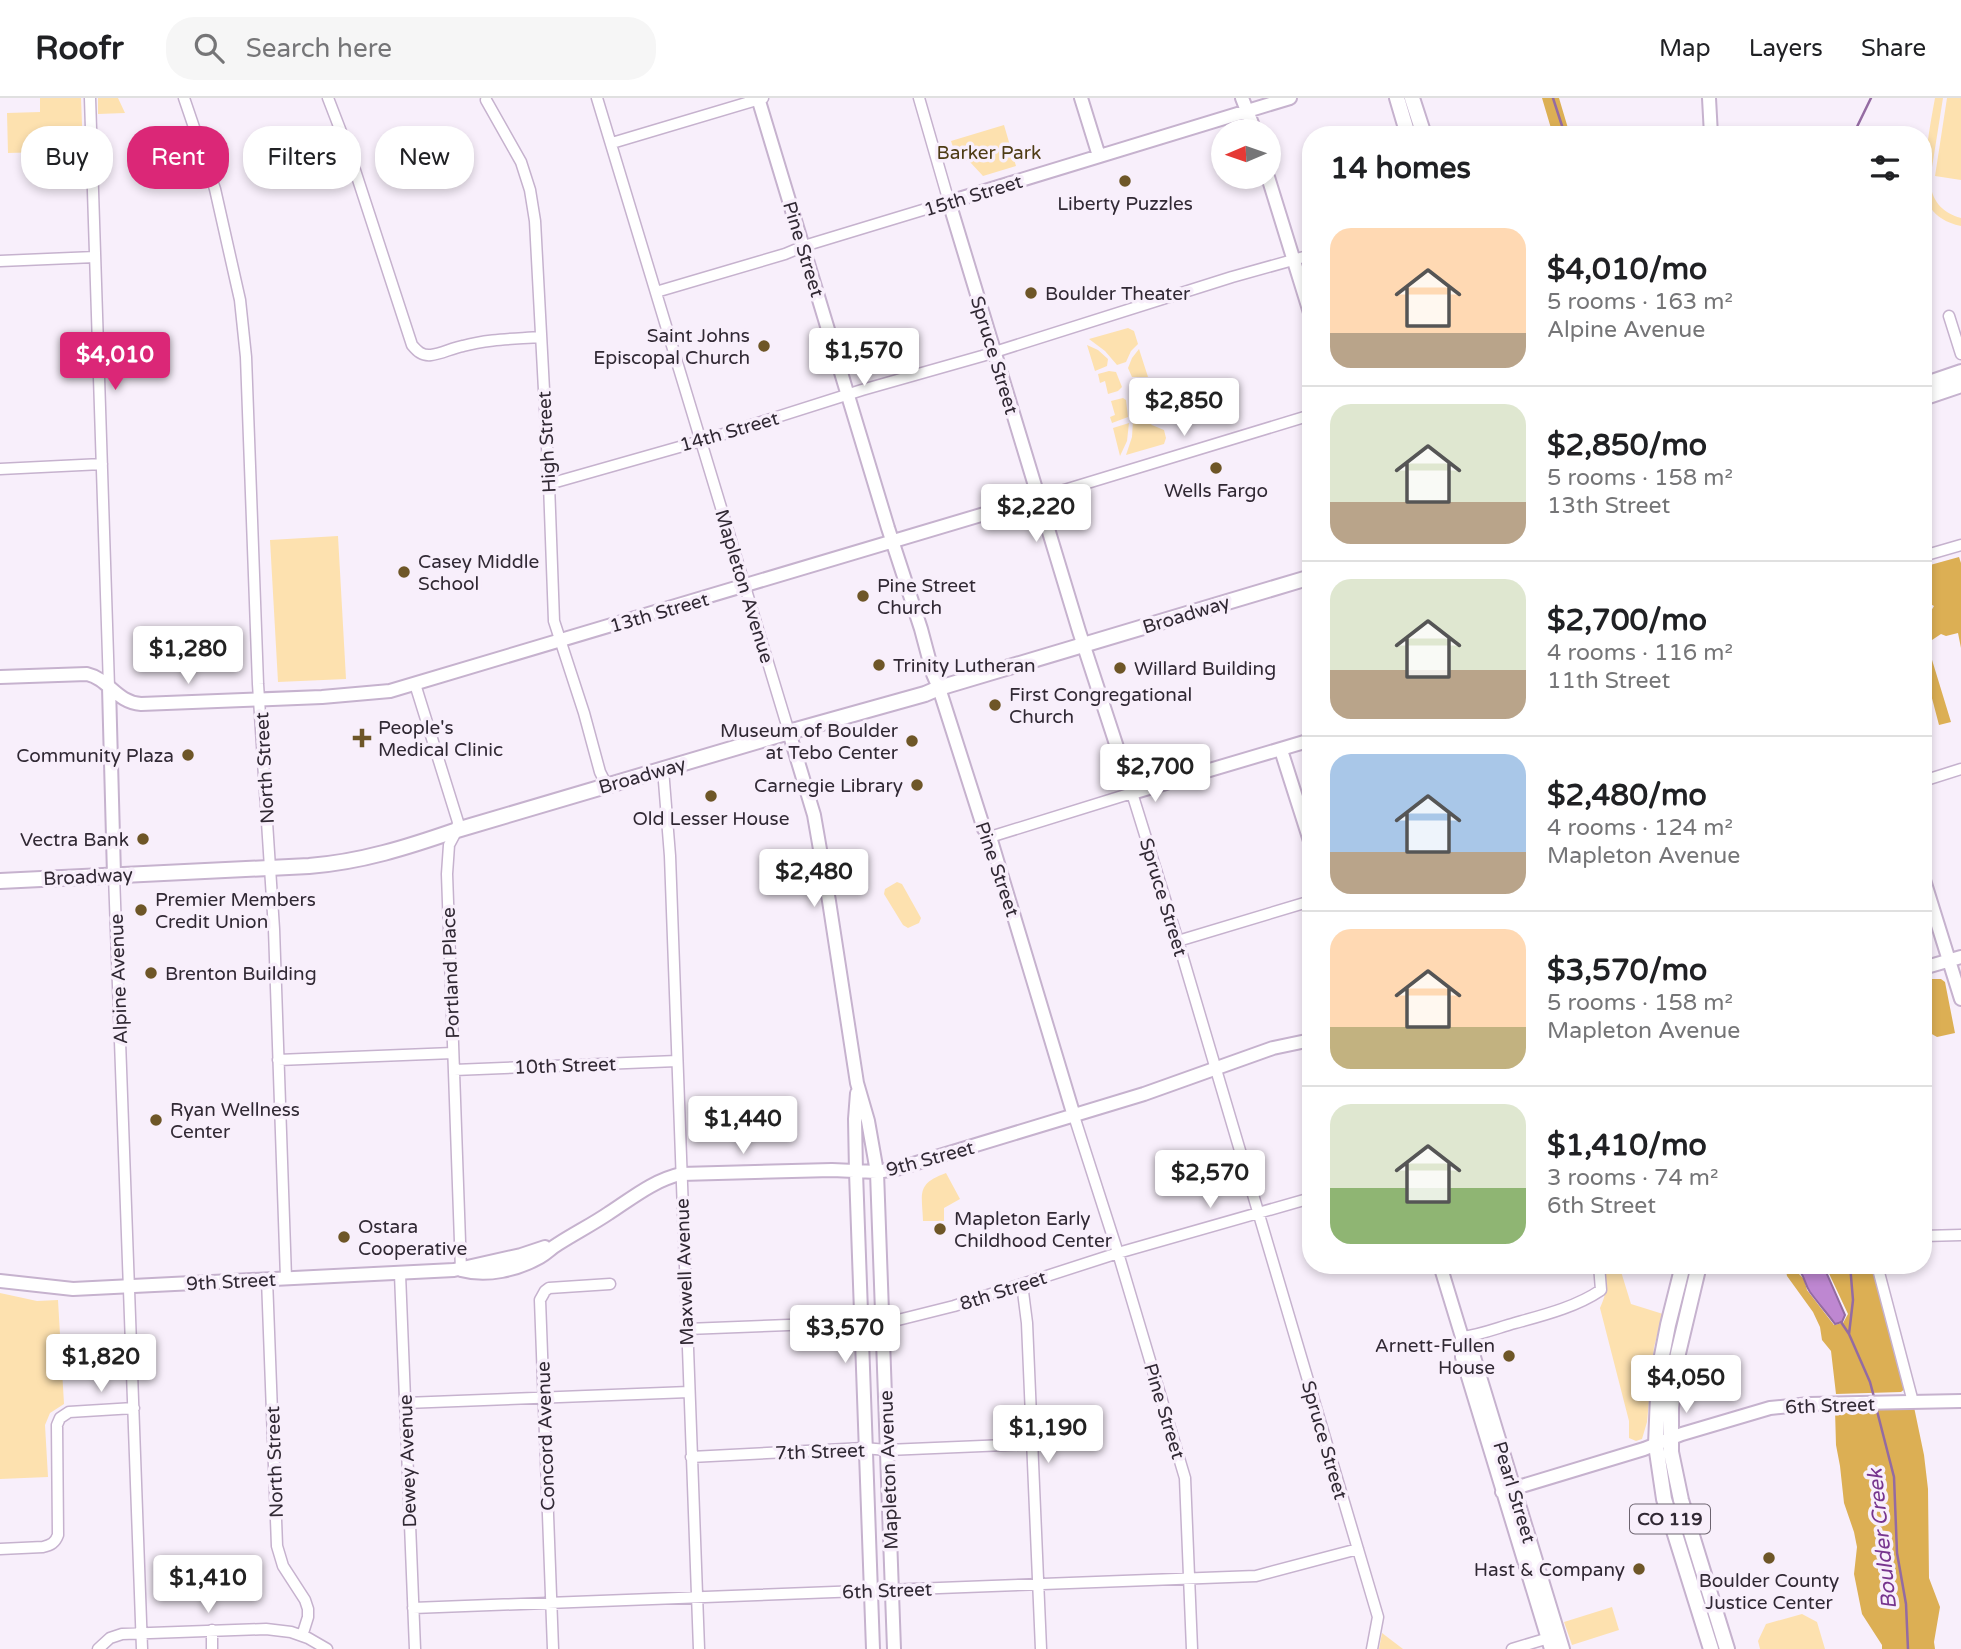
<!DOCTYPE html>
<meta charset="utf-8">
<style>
body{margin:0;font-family:"Varela Round",sans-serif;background:#f6f6f6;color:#202124;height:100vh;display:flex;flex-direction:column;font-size:26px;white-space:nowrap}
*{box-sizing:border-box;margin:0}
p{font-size:23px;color:#757577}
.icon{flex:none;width:38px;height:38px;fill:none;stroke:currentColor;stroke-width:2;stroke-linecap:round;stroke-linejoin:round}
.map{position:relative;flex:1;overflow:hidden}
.sheet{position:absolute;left:1302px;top:28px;width:630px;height:1148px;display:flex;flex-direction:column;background:#fff;border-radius:28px;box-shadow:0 4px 10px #0003}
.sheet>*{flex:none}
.hud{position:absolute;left:21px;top:28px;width:665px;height:63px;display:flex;gap:14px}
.needle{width:46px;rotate:268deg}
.controls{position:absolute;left:1211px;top:21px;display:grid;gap:14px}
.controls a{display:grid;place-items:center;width:70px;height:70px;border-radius:50%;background:#fff;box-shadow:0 4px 10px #0003;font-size:35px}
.price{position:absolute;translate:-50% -60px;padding:0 16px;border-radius:7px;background:#fff;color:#222;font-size:23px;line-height:46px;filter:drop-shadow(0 2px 4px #0008)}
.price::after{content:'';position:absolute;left:50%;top:42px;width:21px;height:16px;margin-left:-10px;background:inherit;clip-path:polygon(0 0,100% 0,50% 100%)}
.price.on{background:#db2777;color:#fff}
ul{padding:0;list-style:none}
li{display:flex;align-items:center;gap:21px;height:175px;padding:0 28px}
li+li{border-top:2px solid #e0e0e0}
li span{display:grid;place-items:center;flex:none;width:196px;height:140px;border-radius:21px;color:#555}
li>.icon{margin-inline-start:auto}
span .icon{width:84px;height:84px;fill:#fffc;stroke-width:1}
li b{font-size:30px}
h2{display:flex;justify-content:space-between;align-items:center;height:84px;padding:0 28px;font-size:30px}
.chip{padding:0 24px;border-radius:28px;background:#fff;box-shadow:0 4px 10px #0003;font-size:24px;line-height:63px}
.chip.on{background:#db2777;color:#fff}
header{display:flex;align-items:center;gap:42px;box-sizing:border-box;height:98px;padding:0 35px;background:#fff;border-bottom:2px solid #e0e0e0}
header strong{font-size:33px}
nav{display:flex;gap:38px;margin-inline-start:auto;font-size:24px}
.search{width:490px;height:63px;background:#f6f6f6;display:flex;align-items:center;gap:18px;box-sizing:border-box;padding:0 24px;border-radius:28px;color:#757577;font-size:26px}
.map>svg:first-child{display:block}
</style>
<header>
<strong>Roofr</strong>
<div class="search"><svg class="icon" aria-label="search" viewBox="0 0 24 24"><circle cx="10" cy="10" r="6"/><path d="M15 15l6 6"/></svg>Search here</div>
<nav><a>Map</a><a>Layers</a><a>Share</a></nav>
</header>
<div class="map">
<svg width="1961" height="1551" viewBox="0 0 1961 1551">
<rect width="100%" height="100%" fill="#f8effb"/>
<path fill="#fde1af" d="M40 0H81L83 53 8 55 7 15 40 14Z
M98 0H118L125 15 98 16Z
M1935 0H1943L1930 82C1931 102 1942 115 1961 120V128C1918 119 1921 84 1927 49 1929 33 1932 16 1935 0Z
M1947 0H1961V82L1935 78Z
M1004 27 1016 68 983 78 970 64 956 58 951 43Z
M1128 230 1134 233 1138 246 1131 253 1126 264 1117 267 1105 253 1089 241Z
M1087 247 1098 252 1108 261 1107 268 1095 273Z
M1139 251 1148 279H1132L1128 270 1132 260Z
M1109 273 1116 274 1122 289 1118 293 1108 296 1105 283 1100 285 1098 276Z
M1155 299 1162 325C1152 321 1141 317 1140 306Z
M1123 300 1126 302 1128 319 1112 325 1110 319 1115 317 1111 303Z
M1142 319 1152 327 1164 332 1166 340 1164 346 1126 357 1132 339 1133 322Z
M1129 325 1127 343 1120 358 1113 330Z
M338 438 346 581 278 584 270 442Z
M897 784 902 786 921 820 919 825 908 830 903 827 884 796 885 791Z
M946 1075 960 1101 944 1110V1123H923C922 1095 916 1086 946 1075Z
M1604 1167H1619L1631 1206 1663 1216 1654 1249 1647 1324 1642 1341 1636 1343 1629 1340V1323L1600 1210C1607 1195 1608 1184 1604 1167Z
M0 1195 37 1203 58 1202 64 1306 50 1315 45 1327 48 1379 0 1381Z
M1612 1509 1619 1532 1572 1547 1564 1524Z
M1802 1516 1817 1524 1825 1551H1760L1758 1543 1766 1526Z
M1382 1535 1403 1551H1379Z"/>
<path fill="#dcaf54" d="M1542 0H1559L1570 37H1553Z
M1959 459 1961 465V550L1958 535 1946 538 1941 536 1929 544V552L1951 624 1939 627 1923 566V526L1934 508 1923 502V469Z
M1928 881H1941L1945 884 1955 935 1937 939 1923 931V882Z
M1825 1167H1873L1906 1290 1901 1294 1836 1296 1831 1253 1822 1242 1820 1229 1813 1214 1787 1178 1785 1168 1793 1170 1804 1181 1807 1192 1834 1227 1843 1225 1848 1216Z
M1914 1309 1924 1357 1928 1391 1929 1480 1940 1509 1934 1544 1935 1551H1882V1547L1862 1516 1854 1476 1857 1449 1854 1434 1844 1405 1840 1368 1836 1347 1835 1312Z"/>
<path fill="#be87d1" stroke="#946ba2" stroke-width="2" d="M1791 1167H1823L1845 1217 1842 1224 1835 1226C1827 1215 1818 1205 1810 1194 1802 1182 1807 1176 1791 1167Z"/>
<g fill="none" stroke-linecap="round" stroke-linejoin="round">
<path stroke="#946ba2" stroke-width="2.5" d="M1553 0 1565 37
M1853 37 1871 0
M1850 1167 1853 1202 1849 1236 1870 1284 1874 1299
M1841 1224 1849 1236
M1876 1309 1894 1379 1897 1455 1906 1506 1908 1551"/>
<defs>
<path id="minor" d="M90 0 109 589
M184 0 215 91 240 202 246 259 258 586 274 831 286 1180
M328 0 350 57 412 247C417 253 422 258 431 257 441 256 452 250 463 248 488 241 514 241 540 239
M597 0 789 634
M486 2 521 64 530 92 535 123 549 386 554 523 584 615 600 674 607 688
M612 45 763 0
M0 163 95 159
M656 194 785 156 804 148 949 104 919 0
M1949 218 1961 256
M0 371 102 366
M549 386 711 340 862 292 982 258 1232 179 1311 157
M1038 400 1311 317
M1923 458 1961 447
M415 586 458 724 457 732 449 747 447 776 461 1172
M663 671 670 758 699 1551
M1923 683 1961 671
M990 739 1132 695 1178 843 1378 1519 1372 1551
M114 777 142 1551
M1178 843 1311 803
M278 962 453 955
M454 972 677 963
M1074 1018 1118 1155 1185 1380 1192 1551
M1923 1138 1961 1137
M1877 1167 1913 1304
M400 1176 415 1551
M267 1181 277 1448 283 1468 305 1502 308 1511V1519L302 1538
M1022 1186 1027 1225 1041 1551
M687 1231 894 1223 954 1208 1118 1155 1311 1100
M1462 1239C1480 1237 1497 1230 1515 1225 1544 1217 1576 1209 1601 1192L1599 1167
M405 1305 689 1294
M691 1359 864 1350 887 1352 1032 1346
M0 1451 43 1449C51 1447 55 1445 58 1437L57 1327 60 1320 69 1314 134 1310
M413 1510 1256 1478 1358 1451
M212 1532V1551
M98 1551 110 1540 122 1536 266 1531 291 1534 308 1540 327 1551
M553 1551 540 1202 545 1193 549 1190 610 1186
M1512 1551 1552 1539"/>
<path id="tertiary" d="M758 0 888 430 921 531 933 576 939 590 984 731 990 739 1074 1018
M1081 0 1099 58
M1242 0 1255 33
M1290 0 949 104 1079 533 1132 695 1311 642
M1268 79 1311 218
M0 579 87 576C109 581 116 604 141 606L322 599 390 593 1038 400
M109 589 114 777
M789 634 814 717 829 803 857 985 868 1023 877 1074 894 1551
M1281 652 1311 746
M1923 779 1961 901
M1923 870 1961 859
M857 995 855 1021 856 1074 873 1551
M1440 1167 1462 1239 1474 1259 1563 1551
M461 1172C487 1179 517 1172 540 1159 547 1155 551 1150 558 1146 575 1135 593 1126 609 1115 632 1100 654 1082 681 1076L832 1072 877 1074 900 1070 1144 996 1273 950 1311 942
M0 1183 73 1191 454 1172 521 1157 545 1149
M1462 1239V1259L1551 1551
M1502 1394 1644 1351 1682 1336 1770 1310 1809 1306 1961 1303"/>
<path id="secondary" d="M1709 0 1711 37"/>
<path id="primary" d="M1397 0 1408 37
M1412 0 1424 37
M1923 287 1961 274
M1923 300 1961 287
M0 783 309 768C361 764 408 749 457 732L789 634 925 596 939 590 1311 479
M1683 1167 1668 1227 1659 1273 1656 1347 1664 1401 1711 1551
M1699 1167 1676 1264 1671 1310V1354L1681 1402 1727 1551"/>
</defs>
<use href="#minor" stroke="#c6b2ce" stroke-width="13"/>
<use href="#tertiary" stroke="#c6b2ce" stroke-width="16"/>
<use href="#secondary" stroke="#c6b2ce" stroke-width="16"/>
<use href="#primary" stroke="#c6b2ce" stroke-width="18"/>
<use href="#minor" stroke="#fff" stroke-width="10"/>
<use href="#tertiary" stroke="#fff" stroke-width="12"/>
<use href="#secondary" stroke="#fff" stroke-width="12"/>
<use href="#primary" stroke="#fff" stroke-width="14"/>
</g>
<g fill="#6e5627" stroke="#f8effb" stroke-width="2.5">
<circle cx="1125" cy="83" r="7"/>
<circle cx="1031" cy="195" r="7"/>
<circle cx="764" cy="248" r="7"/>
<circle cx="1216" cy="370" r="7"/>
<circle cx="404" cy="474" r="7"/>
<circle cx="863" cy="498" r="7"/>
<circle cx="879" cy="567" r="7"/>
<circle cx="1120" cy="570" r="7"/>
<circle cx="995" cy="607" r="7"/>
<path d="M358.5 629.5h7v7h7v7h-7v7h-7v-7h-7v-7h7z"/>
<circle cx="912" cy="643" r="7"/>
<circle cx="188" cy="657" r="7"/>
<circle cx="917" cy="687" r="7"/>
<circle cx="711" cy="698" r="7"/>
<circle cx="143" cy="741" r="7"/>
<circle cx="141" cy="812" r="7"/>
<circle cx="151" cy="875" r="7"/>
<circle cx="156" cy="1022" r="7"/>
<circle cx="940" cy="1131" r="7"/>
<circle cx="344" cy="1139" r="7"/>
<circle cx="1509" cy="1258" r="7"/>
<circle cx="1769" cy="1460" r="7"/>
<circle cx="1639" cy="1471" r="7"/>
</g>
<g text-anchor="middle" stroke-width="7" stroke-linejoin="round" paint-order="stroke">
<rect fill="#f8effb" stroke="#6d6470" stroke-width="2" x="1630" y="1406.5" width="80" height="29" rx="5"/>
<g font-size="18" font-weight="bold" fill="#312934">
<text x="1670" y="1427">CO 119</text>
</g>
<g font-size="19" fill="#4e3c15" stroke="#f8effb">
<text x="989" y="61">Barker Park</text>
</g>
<g font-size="19" fill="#312934" stroke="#f8effb">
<text transform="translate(973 97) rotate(-17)" y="7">15th Street</text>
<text transform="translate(804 151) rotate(73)" y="7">Pine Street</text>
<text transform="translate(995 257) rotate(73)" y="7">Spruce Street</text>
<text transform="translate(729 333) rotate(-16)" y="7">14th Street</text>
<text transform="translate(546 344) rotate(-93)" y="7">High Street</text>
<text transform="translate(745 488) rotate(73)" y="7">Mapleton Avenue</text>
<text transform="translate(659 514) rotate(-16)" y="7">13th Street</text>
<text transform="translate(1186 516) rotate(-17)" y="7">Broadway</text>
<text transform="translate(264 670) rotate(-93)" y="7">North Street</text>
<text transform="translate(642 677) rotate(-16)" y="7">Broadway</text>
<text transform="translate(998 771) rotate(71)" y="7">Pine Street</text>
<text transform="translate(88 778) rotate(-3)" y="7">Broadway</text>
<text transform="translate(1164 799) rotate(73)" y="7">Spruce Street</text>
<text transform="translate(450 875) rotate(-92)" y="7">Portland Place</text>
<text transform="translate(118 881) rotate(-92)" y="7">Alpine Avenue</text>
<text transform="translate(565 967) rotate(-2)" y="7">10th Street</text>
<text transform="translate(930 1060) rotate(-15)" y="7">9th Street</text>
<text transform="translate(684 1174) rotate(-92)" y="7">Maxwell Avenue</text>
<text transform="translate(231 1183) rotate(-3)" y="7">9th Street</text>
<text transform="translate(1003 1192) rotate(-18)" y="7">8th Street</text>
<text transform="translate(1830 1307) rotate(-2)" y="7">6th Street</text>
<text transform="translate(1165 1313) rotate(73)" y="7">Pine Street</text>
<text transform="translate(545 1338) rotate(-92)" y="7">Concord Avenue</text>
<text transform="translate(1325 1342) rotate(74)" y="7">Spruce Street</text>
<text transform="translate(820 1353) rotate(-2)" y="7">7th Street</text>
<text transform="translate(407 1363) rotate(-92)" y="7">Dewey Avenue</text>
<text transform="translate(274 1364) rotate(-92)" y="7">North Street</text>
<text transform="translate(888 1372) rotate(-92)" y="7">Mapleton Avenue</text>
<text transform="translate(1515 1394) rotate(73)" y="7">Pearl Street</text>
<text transform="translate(887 1492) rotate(-2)" y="7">6th Street</text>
</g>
<g font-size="19" fill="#312934" stroke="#f8effb" text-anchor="start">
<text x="1125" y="112" text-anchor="middle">Liberty Puzzles</text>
<text x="1045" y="202">Boulder Theater</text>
<text x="750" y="244" text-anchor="end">Saint Johns<tspan x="750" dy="22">Episcopal Church</tspan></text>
<text x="1216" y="399" text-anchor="middle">Wells Fargo</text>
<text x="418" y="470">Casey Middle<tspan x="418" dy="22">School</tspan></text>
<text x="877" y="494">Pine Street<tspan x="877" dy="22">Church</tspan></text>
<text x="893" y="574">Trinity Lutheran</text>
<text x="1134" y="577">Willard Building</text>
<text x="1009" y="603">First Congregational<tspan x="1009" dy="22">Church</tspan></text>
<text x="378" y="636">People's<tspan x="378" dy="22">Medical Clinic</tspan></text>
<text x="898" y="639" text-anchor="end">Museum of Boulder<tspan x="898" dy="22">at Tebo Center</tspan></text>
<text x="174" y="664" text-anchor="end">Community Plaza</text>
<text x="903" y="694" text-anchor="end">Carnegie Library</text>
<text x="711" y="727" text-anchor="middle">Old Lesser House</text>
<text x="129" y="748" text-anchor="end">Vectra Bank</text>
<text x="155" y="808">Premier Members<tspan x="155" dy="22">Credit Union</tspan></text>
<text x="165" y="882">Brenton Building</text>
<text x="170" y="1018">Ryan Wellness<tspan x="170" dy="22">Center</tspan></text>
<text x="954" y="1127">Mapleton Early<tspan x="954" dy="22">Childhood Center</tspan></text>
<text x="358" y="1135">Ostara<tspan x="358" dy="22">Cooperative</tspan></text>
<text x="1495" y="1254" text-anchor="end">Arnett-Fullen<tspan x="1495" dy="22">House</tspan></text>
<text x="1625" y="1478" text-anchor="end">Hast &amp; Company</text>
<text x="1769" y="1489" text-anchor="middle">Boulder County<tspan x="1769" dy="22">Justice Center</tspan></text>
</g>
<g font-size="21" font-style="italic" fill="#77358e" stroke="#f8effb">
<text transform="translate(1882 1441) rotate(-96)" y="7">Boulder Creek</text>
</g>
</g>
</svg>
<div class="controls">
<a><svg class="needle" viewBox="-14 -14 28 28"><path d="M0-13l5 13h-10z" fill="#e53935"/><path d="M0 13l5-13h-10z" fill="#757577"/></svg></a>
</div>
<b class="price" style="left:864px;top:290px">$1,570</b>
<b class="price on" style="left:115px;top:294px">$4,010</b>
<b class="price" style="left:1184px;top:340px">$2,850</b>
<b class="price" style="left:1036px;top:446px">$2,220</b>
<b class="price" style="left:188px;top:588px">$1,280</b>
<b class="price" style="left:1155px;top:706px">$2,700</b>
<b class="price" style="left:814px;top:811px">$2,480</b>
<b class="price" style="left:743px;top:1058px">$1,440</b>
<b class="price" style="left:1210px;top:1112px">$2,570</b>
<b class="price" style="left:845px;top:1267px">$3,570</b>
<b class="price" style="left:101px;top:1296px">$1,820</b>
<b class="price" style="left:1686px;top:1317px">$4,050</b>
<b class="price" style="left:1048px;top:1367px">$1,190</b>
<b class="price" style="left:208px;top:1517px">$1,410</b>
<div class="hud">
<a class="chip">Buy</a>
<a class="chip on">Rent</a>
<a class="chip">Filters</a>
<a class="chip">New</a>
</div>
<section class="sheet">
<h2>14 homes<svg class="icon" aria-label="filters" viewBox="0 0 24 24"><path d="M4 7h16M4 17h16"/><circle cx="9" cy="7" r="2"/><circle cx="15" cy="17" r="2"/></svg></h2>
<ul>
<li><span style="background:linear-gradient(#ffd9b3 75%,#b9a48a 0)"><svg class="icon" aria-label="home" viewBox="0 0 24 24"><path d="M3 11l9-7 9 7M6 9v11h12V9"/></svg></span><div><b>$4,010/mo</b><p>5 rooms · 163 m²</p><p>Alpine Avenue</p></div></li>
<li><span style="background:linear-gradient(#dfe7d0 70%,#b9a48a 0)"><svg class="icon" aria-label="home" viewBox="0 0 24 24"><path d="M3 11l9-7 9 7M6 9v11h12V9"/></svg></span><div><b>$2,850/mo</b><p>5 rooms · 158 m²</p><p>13th Street</p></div></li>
<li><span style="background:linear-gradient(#dfe7d0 65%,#b9a48a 0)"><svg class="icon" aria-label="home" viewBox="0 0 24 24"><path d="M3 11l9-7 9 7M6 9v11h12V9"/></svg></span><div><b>$2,700/mo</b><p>4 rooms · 116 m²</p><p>11th Street</p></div></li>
<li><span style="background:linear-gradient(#a9c7e8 70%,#b9a48a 0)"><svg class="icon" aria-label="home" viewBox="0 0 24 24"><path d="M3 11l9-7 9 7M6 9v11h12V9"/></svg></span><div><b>$2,480/mo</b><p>4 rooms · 124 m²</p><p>Mapleton Avenue</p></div></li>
<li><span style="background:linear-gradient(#ffd9b3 70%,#c2b280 0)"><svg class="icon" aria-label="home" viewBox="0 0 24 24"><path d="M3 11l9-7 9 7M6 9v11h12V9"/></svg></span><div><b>$3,570/mo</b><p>5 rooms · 158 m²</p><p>Mapleton Avenue</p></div></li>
<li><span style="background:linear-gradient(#dfe7d0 60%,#8fb573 0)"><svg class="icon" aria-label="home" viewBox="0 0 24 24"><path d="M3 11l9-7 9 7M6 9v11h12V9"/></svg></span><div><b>$1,410/mo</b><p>3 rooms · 74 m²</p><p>6th Street</p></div></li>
</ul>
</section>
</div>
